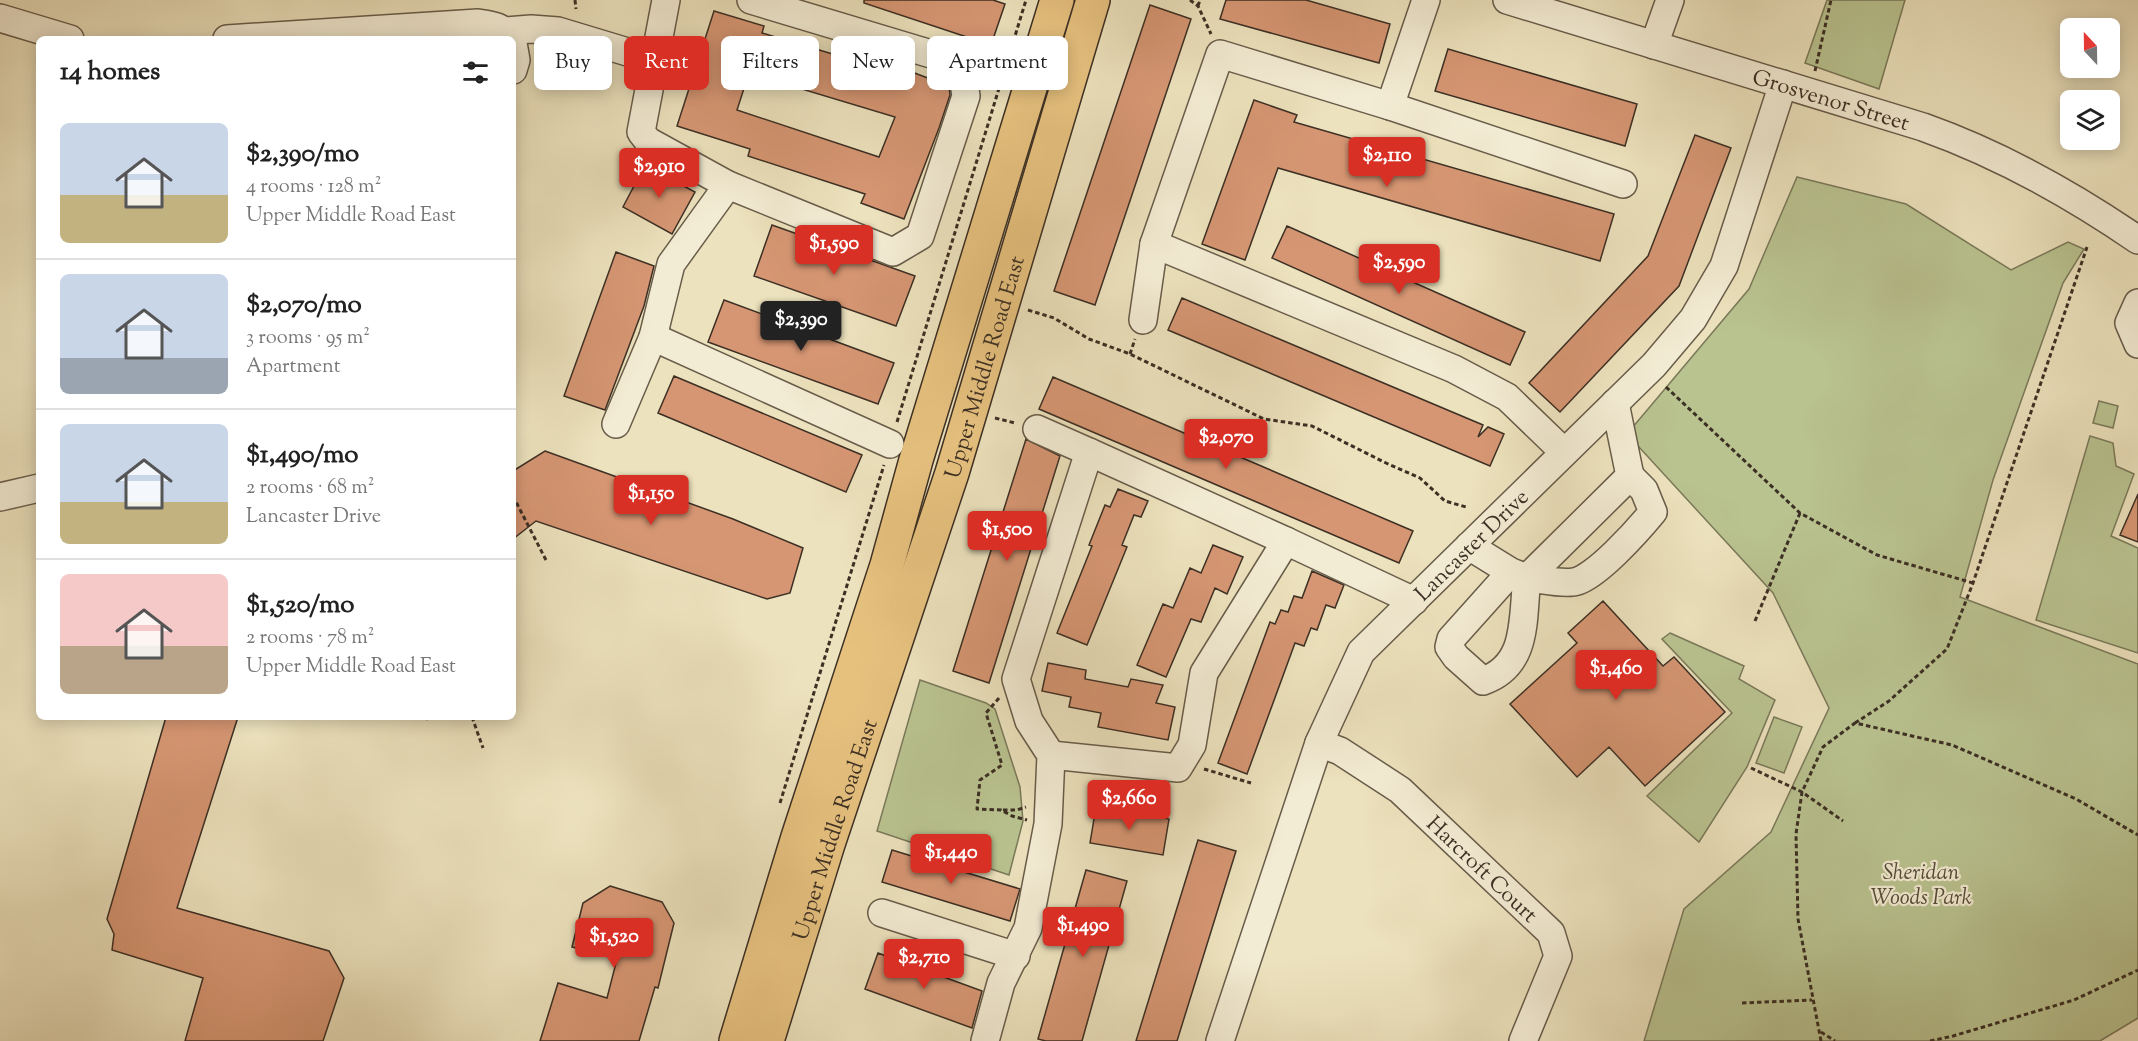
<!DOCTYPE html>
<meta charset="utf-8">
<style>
body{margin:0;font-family:"Sorts Mill Goudy",serif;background:#f6f6f6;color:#222;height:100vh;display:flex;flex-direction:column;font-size:22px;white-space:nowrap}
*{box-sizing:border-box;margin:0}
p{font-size:20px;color:#767676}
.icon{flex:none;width:33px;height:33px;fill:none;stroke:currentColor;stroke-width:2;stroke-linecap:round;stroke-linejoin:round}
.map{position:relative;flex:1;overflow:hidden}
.details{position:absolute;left:36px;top:36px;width:480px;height:684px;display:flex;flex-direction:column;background:#fff;border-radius:9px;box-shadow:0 3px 15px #0003}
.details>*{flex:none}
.banner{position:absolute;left:534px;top:36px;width:570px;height:54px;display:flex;gap:12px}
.needle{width:39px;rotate:338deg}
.fabs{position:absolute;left:2060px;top:18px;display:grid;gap:12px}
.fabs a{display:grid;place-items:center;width:60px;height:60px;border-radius:9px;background:#fff;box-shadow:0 3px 15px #0003;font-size:30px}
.price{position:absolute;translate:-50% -51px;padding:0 14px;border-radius:6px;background:#d93025;color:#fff;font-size:20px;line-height:39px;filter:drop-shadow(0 2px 3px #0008)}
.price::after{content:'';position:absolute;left:50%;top:36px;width:18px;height:14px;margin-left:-9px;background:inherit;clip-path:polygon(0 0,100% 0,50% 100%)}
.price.current{background:#222;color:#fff}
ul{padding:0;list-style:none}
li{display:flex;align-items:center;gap:18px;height:150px;padding:0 24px}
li+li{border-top:2px solid #e0e0e0}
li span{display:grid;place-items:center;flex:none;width:168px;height:120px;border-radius:9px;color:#555}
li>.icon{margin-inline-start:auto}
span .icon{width:72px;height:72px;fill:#fffc;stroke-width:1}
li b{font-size:26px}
h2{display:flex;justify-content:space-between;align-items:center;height:72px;padding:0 24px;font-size:26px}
.tag{padding:0 21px;border-radius:9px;background:#fff;box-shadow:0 3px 15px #0003;font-size:21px;line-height:54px}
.tag.current{background:#d93025;color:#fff}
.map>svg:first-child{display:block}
</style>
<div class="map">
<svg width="2138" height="1041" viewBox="0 0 2138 1041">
<rect width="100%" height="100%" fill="#ece2bd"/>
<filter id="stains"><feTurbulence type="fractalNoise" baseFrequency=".00333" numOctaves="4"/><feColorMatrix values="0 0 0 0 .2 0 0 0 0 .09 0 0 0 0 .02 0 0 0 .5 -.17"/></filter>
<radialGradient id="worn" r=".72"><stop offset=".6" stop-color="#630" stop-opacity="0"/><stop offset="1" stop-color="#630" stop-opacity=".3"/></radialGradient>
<path fill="#b9c390" stroke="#7a795a" stroke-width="1.5" d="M1827 0H1905L1879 89 1805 63Z
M1797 177 1906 204 2011 270 2068 242 2084 249 2063 283 1993 480 1960 597 2138 664V1018L2100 1041H1644L1684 909 1771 832 1829 708 1773 593 1627 434 1749 289Z
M2099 401 2118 406 2113 428 2093 423Z
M2090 436 2113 443 2116 466 2134 474 2111 536 2138 548V653L2036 620Z
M1670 633 1744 666 1739 679 1775 700 1747 767 1699 842 1647 796 1732 713 1662 639Z
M920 680 986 703 995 709 1020 787 1023 821 1009 875 877 831Z
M1774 717 1802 727 1784 773 1756 763Z"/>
<path fill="#d69673" stroke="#3c2f24" stroke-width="1.5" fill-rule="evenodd" d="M864 0H993L1005 4 991 45 864 3Z
M1226 0H1306L1390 24 1379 63 1220 19Z
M1150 5 1191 19 1095 305 1054 291Z
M714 11 764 26 762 33 910 77 912 72 949 86 950 95 939 128 904 219 861 203 865 194 748 156 750 149 677 126ZM749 73 895 117 879 157 737 110Z
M1448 49 1637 104 1625 146 1435 91Z
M1254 100 1297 115 1294 122 1614 214 1600 261 1278 168 1245 260 1202 244Z
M1695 135 1731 148 1679 286 1560 412 1529 383 1648 256Z
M645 165 695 192 672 234 623 207Z
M772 225 915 276 896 326 754 276Z
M1287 226 1525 332 1510 365 1272 258Z
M616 252 654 266 644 306 605 410 564 396Z
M1182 298 1483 425 1478 437 1488 427 1504 434 1490 466 1168 330Z
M724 300 894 363 878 404 708 342Z
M674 376 862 455 846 492 658 413Z
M1053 377 1413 531 1399 563 1039 409Z
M1026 439 1060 456 989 683 953 671Z
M545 451 733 519 803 548 790 593 767 599 536 521 513 539V471Z
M1118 489 1148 501 1141 517 1134 515 1122 545 1127 547 1087 645 1057 633 1092 546 1089 545 1105 505 1110 507Z
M2138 494V542L2120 535Z
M1213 545 1243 557 1227 594 1215 588 1201 622 1191 619 1166 677 1137 665 1163 604 1173 608 1190 568 1201 573Z
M1312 571 1344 585 1335 608 1326 605 1317 630 1311 628 1304 646 1295 643 1247 774 1218 763 1270 622 1275 624 1281 610 1288 612 1294 596 1302 598Z
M1603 601 1663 666 1674 657 1725 712 1645 786 1609 747 1577 777 1510 704 1577 643 1568 633Z
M1048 663 1086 670 1085 679 1128 687 1131 679 1163 685 1156 703 1175 707 1168 740 1098 727 1101 713 1069 707 1071 697 1042 691Z
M166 717H238L177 908 329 951 344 978 323 1041H185L203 978 112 950 114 934 107 919Z
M1096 807 1169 819 1163 855 1090 843Z
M1198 840 1236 851 1177 1041H1136Z
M892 850 1020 889 1010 921 882 882Z
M1086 870 1127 881 1082 1041H1046L1038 1039Z
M610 886 662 902 674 923 658 988 655 987 639 1041H540L558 983 607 998 617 959 572 947 583 903Z
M878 953 982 991 972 1028 865 989Z"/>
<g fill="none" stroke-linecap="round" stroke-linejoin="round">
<defs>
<g id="minor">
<path d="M666 0 641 132 648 141 728 185 893 252 920 236 966 96 961 63 751 0"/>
<path id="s1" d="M1507 0 1923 127C1999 154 2071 194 2138 240"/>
<path d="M0 18 70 39"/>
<path d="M506 31 531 29 558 31 654 60"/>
<path d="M227 39 478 23C492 25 503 26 510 39"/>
<path d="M513 43 516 60 513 70"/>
<path d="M1654 45 1670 0"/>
<path d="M1390 106 1426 0"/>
<path d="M2138 303 2129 323 2138 344"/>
<path d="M1143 320 1154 244"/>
<path d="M653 337 890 444"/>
<path d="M616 424 653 337 671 264 728 185"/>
<path d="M1037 429 1089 452"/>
<path d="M1564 452 1507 397 1454 369 1154 244 1220 54 1390 106 1623 184"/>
<path d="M0 497 39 488"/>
<path d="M1286 541 1414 601"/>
<path d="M1469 546 1511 572 1527 578 1630 476 1615 403"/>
<path d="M1511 572 1451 639 1449 647 1456 657 1483 681C1529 665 1522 618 1527 578 1541 579 1559 584 1573 582 1593 581 1639 529 1653 512L1644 490 1630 476"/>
<path id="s2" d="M1319 743 1340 751 1400 790 1551 933 1558 956 1523 1041"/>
<path d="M882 913 1016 956"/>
<path d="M985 1041 1001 983 1028 928 1048 824 1051 755 1029 721 1016 679 1089 452 1286 541 1204 673 1192 745 1178 768 1051 755"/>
<path id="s3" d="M1220 1041 1319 743 1361 652 1654 365 1693 319 1724 266 1783 84"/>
</g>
<g id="major">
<path d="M736 1041 798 837 887 565 916 460 1057 0"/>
<path id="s4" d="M767 1041 828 844 952 473 1093 0"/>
</g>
</defs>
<use href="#minor" stroke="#685c4a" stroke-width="30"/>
<use href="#major" stroke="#3c2f24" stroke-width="36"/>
<path stroke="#3c2f24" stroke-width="3" stroke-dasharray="4.5 3" stroke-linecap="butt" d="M575 0 576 9
M1190 0 1198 6 1211 34
M1198 6 1200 0
M1815 71 1831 0
M1028 310 1054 318 1089 339 1130 354 1264 419 1312 426 1386 463 1420 478 1445 501 1466 507
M1130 354 1135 339
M1666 387 1800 513 1877 555 1973 583
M995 418 1015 423
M897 422 1026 0
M513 496 547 562
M1755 621 1800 513
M999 698 986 713 1002 765 980 780 977 809 1001 810 1012 816 1027 820
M472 717 483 748
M426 720 427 717
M1855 723 1889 701 1947 649 1973 583 2087 247
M1751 768 1802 792 1843 821
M1204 769 1251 783
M780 803 884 465
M1003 810H1017L1026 807
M1742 1003 1812 1000
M1821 1032 1835 1041
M1821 1041 1798 919 1796 834 1802 792 1823 747 1855 723 1952 745 2076 799 2138 835
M1930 1041 1953 1036 2074 1000 2138 970"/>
<use href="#minor" stroke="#f3ecd4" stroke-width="27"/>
<use href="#major" stroke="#e6c17e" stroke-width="33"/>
</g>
<g text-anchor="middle" stroke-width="4.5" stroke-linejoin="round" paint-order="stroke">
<g font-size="22" fill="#3c2f24" stroke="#f3ecd4">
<text dy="8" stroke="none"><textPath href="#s1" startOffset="339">Grosvenor Street</textPath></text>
<text dy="8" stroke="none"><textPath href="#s4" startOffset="708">Upper Middle Road East</textPath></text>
<text dy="8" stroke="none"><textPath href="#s3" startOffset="568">Lancaster Drive</textPath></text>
<text dy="8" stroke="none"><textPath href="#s4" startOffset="222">Upper Middle Road East</textPath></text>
<text dy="8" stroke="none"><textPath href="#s2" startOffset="208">Harcroft Court</textPath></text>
</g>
<g font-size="22" font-style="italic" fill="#554d3a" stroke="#f3ecd4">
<text x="1921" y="879">Sheridan<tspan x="1921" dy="25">Woods Park</tspan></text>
</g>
</g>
<rect width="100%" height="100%" filter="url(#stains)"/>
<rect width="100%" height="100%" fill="url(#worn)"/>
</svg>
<div class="fabs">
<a><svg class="needle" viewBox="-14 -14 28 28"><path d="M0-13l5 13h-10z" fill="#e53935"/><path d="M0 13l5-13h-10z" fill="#767676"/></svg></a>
<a><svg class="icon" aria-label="layers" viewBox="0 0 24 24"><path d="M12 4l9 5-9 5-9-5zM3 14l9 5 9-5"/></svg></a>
</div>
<b class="price" style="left:1387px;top:188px">$2,110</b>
<b class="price" style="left:659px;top:199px">$2,910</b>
<b class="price" style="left:834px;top:276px">$1,590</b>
<b class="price" style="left:1399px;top:295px">$2,590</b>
<b class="price current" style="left:801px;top:352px">$2,390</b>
<b class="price" style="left:1226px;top:470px">$2,070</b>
<b class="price" style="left:651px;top:526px">$1,150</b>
<b class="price" style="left:1007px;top:562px">$1,500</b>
<b class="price" style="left:1616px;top:701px">$1,460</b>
<b class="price" style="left:1129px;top:831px">$2,660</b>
<b class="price" style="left:951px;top:885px">$1,440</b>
<b class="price" style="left:1083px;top:958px">$1,490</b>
<b class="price" style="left:614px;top:969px">$1,520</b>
<b class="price" style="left:924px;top:990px">$2,710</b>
<div class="banner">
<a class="tag">Buy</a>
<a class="tag current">Rent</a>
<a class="tag">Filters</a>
<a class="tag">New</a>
<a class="tag">Apartment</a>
</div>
<section class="details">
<h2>14 homes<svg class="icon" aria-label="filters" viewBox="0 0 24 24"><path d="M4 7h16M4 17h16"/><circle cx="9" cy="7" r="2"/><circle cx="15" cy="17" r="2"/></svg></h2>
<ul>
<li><span style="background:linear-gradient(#c9d6e8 60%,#c2b280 0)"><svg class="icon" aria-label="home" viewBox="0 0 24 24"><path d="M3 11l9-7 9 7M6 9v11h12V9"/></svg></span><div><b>$2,390/mo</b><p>4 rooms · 128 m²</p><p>Upper Middle Road East</p></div></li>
<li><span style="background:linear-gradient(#c9d6e8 70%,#9aa5b1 0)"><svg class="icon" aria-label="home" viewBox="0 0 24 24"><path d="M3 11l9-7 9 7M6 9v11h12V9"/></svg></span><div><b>$2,070/mo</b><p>3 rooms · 95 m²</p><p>Apartment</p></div></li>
<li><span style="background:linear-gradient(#c9d6e8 65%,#c2b280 0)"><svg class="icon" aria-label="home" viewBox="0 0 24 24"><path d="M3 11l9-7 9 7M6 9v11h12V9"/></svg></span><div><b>$1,490/mo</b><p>2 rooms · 68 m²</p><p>Lancaster Drive</p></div></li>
<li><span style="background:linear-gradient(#f6c9c9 60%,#b9a48a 0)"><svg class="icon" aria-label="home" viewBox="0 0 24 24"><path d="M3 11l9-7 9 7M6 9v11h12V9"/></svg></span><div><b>$1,520/mo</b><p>2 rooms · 78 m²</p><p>Upper Middle Road East</p></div></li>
</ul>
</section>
</div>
